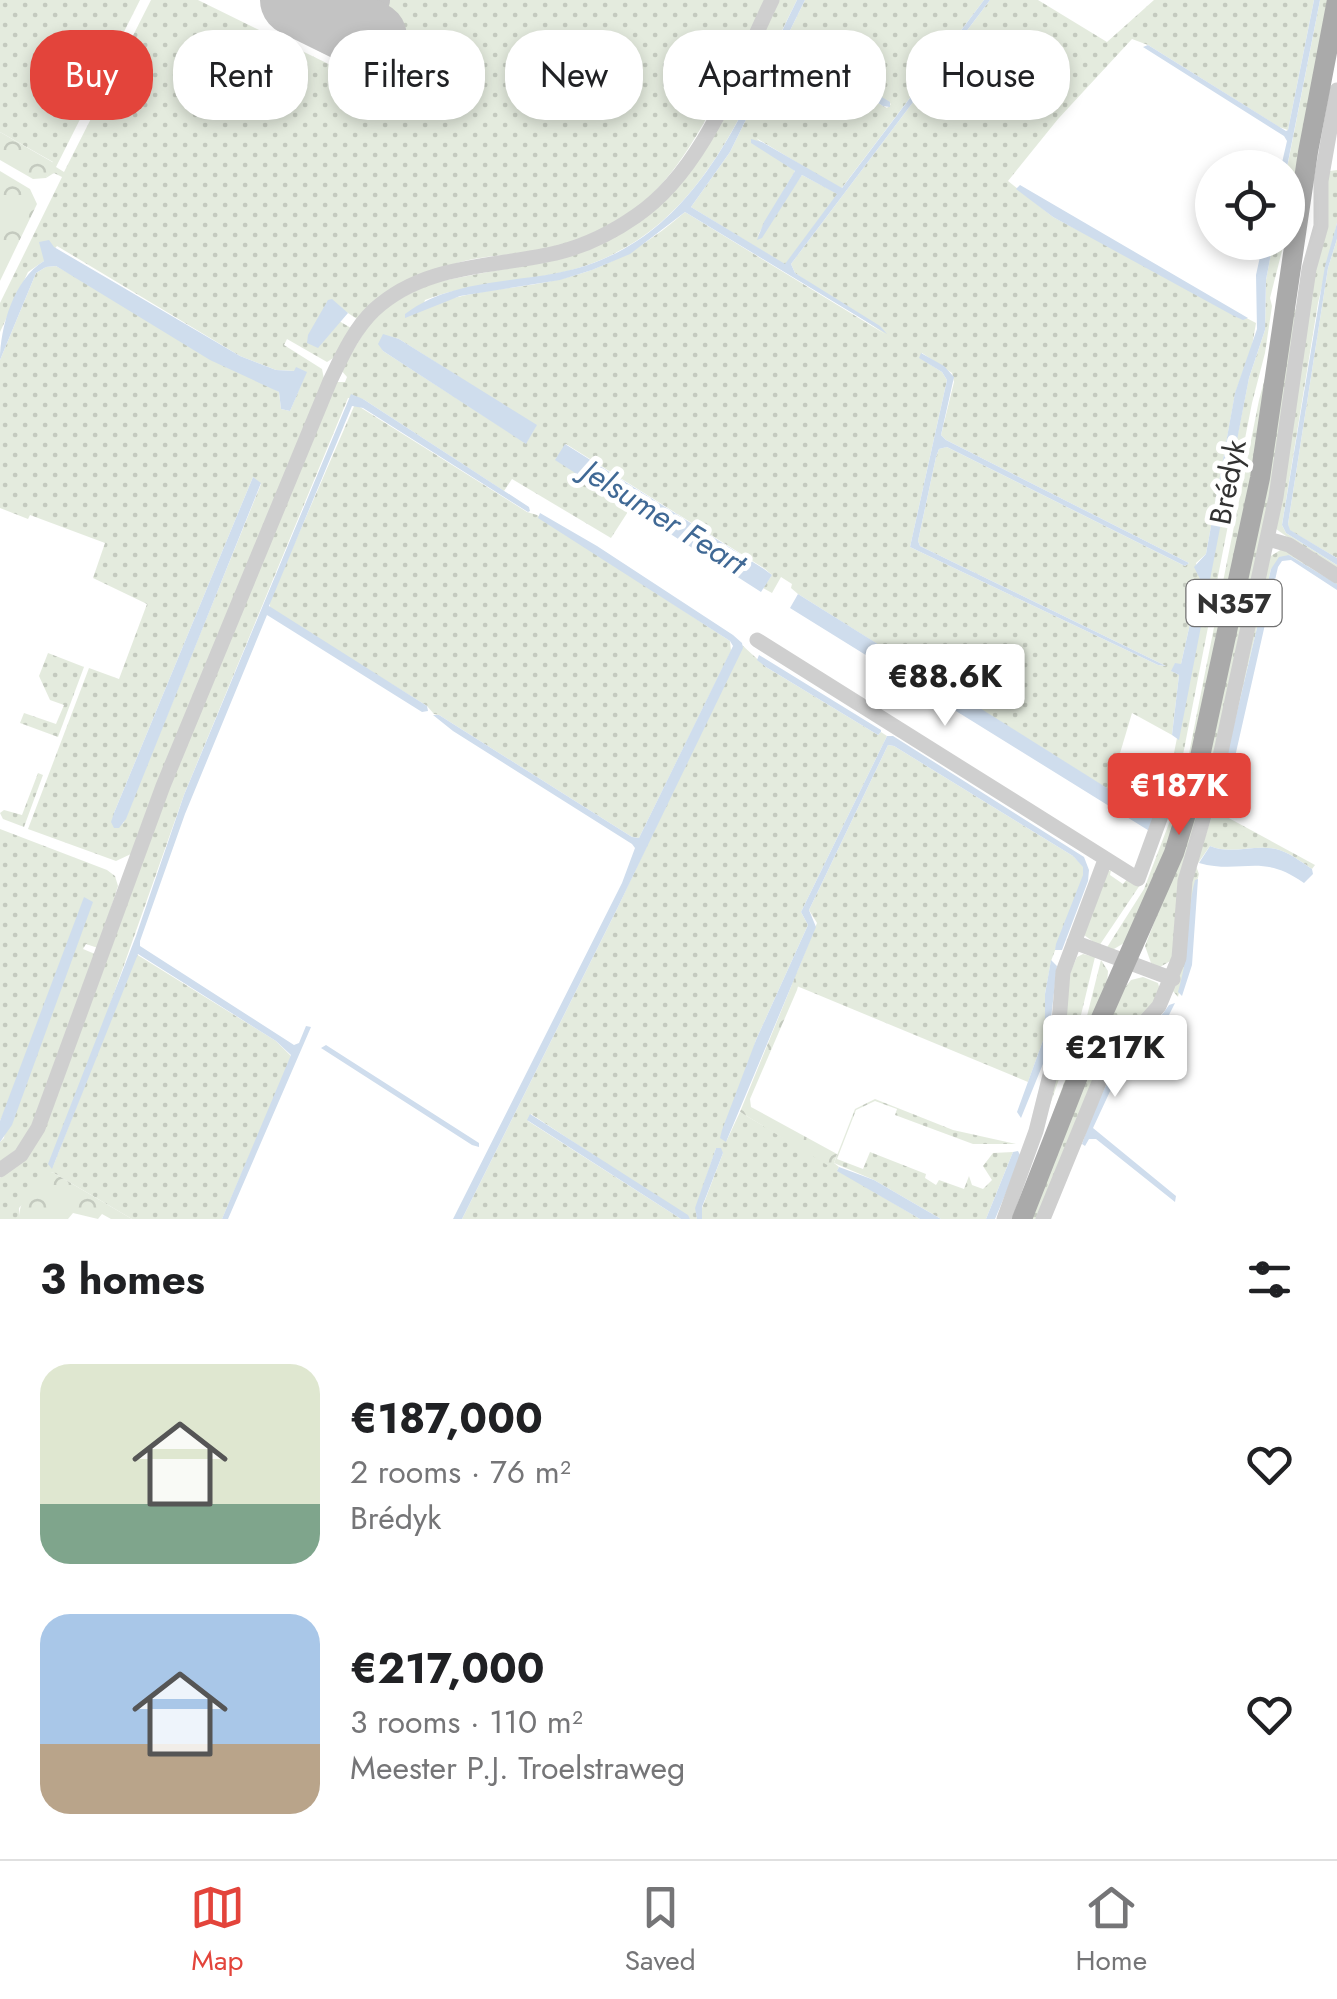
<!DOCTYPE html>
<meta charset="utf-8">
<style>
body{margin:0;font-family:Jost,sans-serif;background:#f2f2f2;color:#202124;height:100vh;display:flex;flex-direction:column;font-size:38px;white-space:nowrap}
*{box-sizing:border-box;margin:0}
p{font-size:32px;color:#757577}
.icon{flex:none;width:55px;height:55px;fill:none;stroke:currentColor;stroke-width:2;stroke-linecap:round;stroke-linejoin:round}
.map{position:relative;height:1219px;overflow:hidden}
.side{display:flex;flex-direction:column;background:#fff;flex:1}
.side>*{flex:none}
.guide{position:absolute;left:30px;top:30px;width:1278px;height:90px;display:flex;gap:20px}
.buttons{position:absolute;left:1195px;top:150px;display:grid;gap:20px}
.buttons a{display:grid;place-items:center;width:110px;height:110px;border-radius:50%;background:#fff;box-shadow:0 5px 15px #0003;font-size:50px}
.price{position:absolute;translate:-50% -85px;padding:0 22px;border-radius:10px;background:#fff;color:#222;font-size:32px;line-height:65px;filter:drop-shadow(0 2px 5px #0008)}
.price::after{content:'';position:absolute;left:50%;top:60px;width:30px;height:22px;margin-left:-15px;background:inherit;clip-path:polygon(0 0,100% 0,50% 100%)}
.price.on{background:#e3443b;color:#fff}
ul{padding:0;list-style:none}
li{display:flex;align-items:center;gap:30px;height:250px;padding:0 40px}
li span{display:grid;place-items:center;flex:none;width:280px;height:200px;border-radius:30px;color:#555}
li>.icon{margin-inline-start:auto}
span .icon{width:120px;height:120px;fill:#fffc;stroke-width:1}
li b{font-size:42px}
h2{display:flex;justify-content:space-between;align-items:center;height:120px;padding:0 40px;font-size:42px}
.tag{padding:0 35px;border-radius:40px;background:#fff;box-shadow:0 5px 15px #0003;font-size:35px;line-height:90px}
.tag.on{background:#e3443b;color:#fff}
.menu{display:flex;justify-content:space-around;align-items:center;height:140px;border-top:2px solid #e0e0e0;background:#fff;font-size:28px;color:#757577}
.menu a{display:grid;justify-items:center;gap:5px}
.menu .on{color:#e3443b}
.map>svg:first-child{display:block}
</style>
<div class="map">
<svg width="1337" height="1219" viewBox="0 0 1337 1219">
<defs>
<pattern id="grass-dots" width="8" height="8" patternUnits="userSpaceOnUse" patternTransform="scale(2.5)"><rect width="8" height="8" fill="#e4ebde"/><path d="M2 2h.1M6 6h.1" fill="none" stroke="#c4cabf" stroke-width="1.8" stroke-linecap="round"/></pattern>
<pattern id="forest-crowns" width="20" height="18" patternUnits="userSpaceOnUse" patternTransform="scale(2.5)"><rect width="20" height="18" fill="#e4ebde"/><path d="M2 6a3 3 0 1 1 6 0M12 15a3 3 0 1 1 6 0" fill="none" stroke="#c4cabf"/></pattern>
</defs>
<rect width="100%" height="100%" fill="#fff"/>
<path fill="url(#grass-dots)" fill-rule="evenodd" d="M0 0H140L56 167 64 172 151 0H198L351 75 389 0H766L732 67 720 68 676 44 671 56 716 75 722 89C679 172 640 232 541 250 514 255 484 255 457 263 431 271 383 304 357 319L345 311 319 344 339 321 351 328 335 357 327 362 287 339 284 345 322 369 324 379 131 854 116 861 28 829 89 668 119 679 147 604 93 578 105 543 30 515 28 519 0 508V360L36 273 46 267 56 266 279 392 281 409 290 411 305 375 295 371 276 370 240 356 57 246 44 261 28 272 0 332V303L62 177 54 173 46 178 53 162 0 132ZM253 477 261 484 123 824 114 813Z
M778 0H797C741 111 702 236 568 271 520 283 471 282 425 300L422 309C467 289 515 290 561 279 609 268 648 244 685 212L885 334 795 273 791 264 990 0H1038L1107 42 1154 0H1314L1288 130 1279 127 1148 45 1132 39 1058 119 1008 181 1053 217 1256 323 1252 346 1235 394 1206 554 1196 563 1200 579 1181 664H1175L1172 671 1179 675 1172 735 1132 713 1109 790 798 594 791 588 792 584 781 577 772 593 763 588 772 575 765 569 566 444 556 460 631 507 611 538 512 479 504 491 363 399 348 398 184 795 52 1169 136 954 276 1041 291 1056 287 1068 222 1219H132L52 1172 19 1208V1219H0V1178L25 1160 40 1137 161 804 335 382H345L347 377 341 370 370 323 390 304 431 283 539 262 658 206ZM387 336 399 339 536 426 526 443 383 351 381 346ZM922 353 952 373 954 382 941 435 946 440 1189 563 1185 566 947 447 939 449 936 457 918 541 920 546 1166 666 1158 665 910 547 947 380 942 372 920 358Z
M805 0H984L841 189 756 138 795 171 757 237 802 175 838 194 785 265 691 207 730 152ZM796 44 800 46 891 104 887 108 883 106 794 51Z
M1320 0H1331L1288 227 1287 168Z
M1337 170V223L1318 303 1282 525 1286 533 1337 565V572L1276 529 1324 186 1330 171Z
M1337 239V558L1289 530 1288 524 1328 268Z
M1273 243H1284L1270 298 1272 306 1265 353 1252 403 1179 775 1170 773 1249 378 1265 330 1266 280Z
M1292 309 1300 310 1281 452 1172 960 1160 967 1151 963 1145 946 1161 905Z
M1271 356 1266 409 1196 752 1164 858 1124 943 1114 949H1106L1144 889 1182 789 1259 400Z
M355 404 527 512 537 515 730 641 731 651 639 838 632 837 439 715 434 714 427 706 270 609V600Z
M1282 549 1337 579V584L1289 555 1271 569 1217 796 1224 800 1222 806 1216 803 1269 557Z
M742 645 766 667 878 735 881 732 887 736 801 912 808 925 756 1040 726 1142 740 1112 920 1219H702V1208L723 1153 716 1148 696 1208 697 1219H690L531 1114 528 1121 681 1219H462L617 909Z
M48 653 84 667 58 737 20 723 24 713 56 724 64 705 50 700 39 676Z
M888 745 894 746 1073 856 1084 867V875L1051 961 1045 994V1035L1028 1082 792 984 817 923 809 910Z
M38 773 43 775 24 827 3 819 0 813 4 810 22 815Z
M1214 810 1315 865 1312 869C1301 862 1289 852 1276 849 1253 844 1231 855 1210 846L1196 866 1199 874 1191 902 1188 955 1178 997 1172 990 1183 955 1188 888Z
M0 829 107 870 115 876 118 886 98 948 86 944 83 949 95 954 32 1128 17 1149 0 1162V1142L4 1138 9 1102 0 1121Z
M1111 870 1110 875 1123 884 1128 878 1140 885 1099 946 1084 935 1104 873Z
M1083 954 1095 957 1080 1019 1038 1139 1063 989 1077 957Z
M1101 960 1108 971 1107 984 1050 1122 1085 1024Z
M1143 977 1158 983 1161 994 1122 1041 1038 1219H1029L1123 990 1131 980Z
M875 1099 953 1130 1016 1144H973L895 1115 897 1109 875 1101 856 1110 837 1159 863 1169 870 1152 926 1174 925 1178 936 1185 939 1180 964 1189 969 1176 972 1185 983 1189 992 1180 983 1166 993 1153 1013 1152 986 1219H941L874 1180 834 1163 855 1109Z"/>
<path fill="url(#forest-crowns)" d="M0 132 54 163 46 178 33 179 0 160Z
M0 171 30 189 37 204 0 281Z
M797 972 800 979 797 990 750 1099 751 1107 837 1154 834 1163 839 1167 837 1171 740 1112Z
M52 1172 132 1219H111L102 1214 98 1219 73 1213 68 1219H19C19 1199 34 1180 52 1172Z"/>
<path fill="#cfdded" d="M797 0H805L730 152 691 207 785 264 837 194 802 175 762 238 757 240 764 222 795 171 751 143V139L762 142 842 188 984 0H990L791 264 795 273 880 326 887 334 685 212 630 254 592 270 560 280 460 296 405 318V314C449 281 505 283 557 273 697 246 741 113 797 0Z
M1314 0H1320L1287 167H1281L1287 141 1284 136 1143 47 1148 45 1286 131 1288 130Z
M795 44 890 102V107L883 106 794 51Z
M1020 185 1248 318 1243 320 1234 316 1053 217 1016 189Z
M1337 223V239L1328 268 1288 524 1290 530 1337 558V565L1286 533 1282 525 1325 266Z
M49 240 54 247 240 356 276 370 294 371 296 367 307 372 290 411 281 409 279 392 210 360 56 266 46 267 36 273 0 360C0 327 14 279 44 261L39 242Z
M1263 243H1273L1266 280 1265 330 1249 378 1179 740 1172 735 1179 675 1171 671 1175 663 1181 664 1200 579 1194 567 1206 554 1235 393 1257 329 1256 275Z
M332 299 348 313 318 348 307 343 308 335 328 300Z
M383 334 399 339 537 425 526 444 383 351 378 344Z
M921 353 944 366 954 377 941 435 946 440 1189 563 1185 566 947 447 939 449 936 457 918 541 920 546 1166 666 1158 665 910 547 947 380 942 372 919 358Z
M351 394 363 399 529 507 530 511 528 512 363 408 352 406 269 606 427 706 428 711 422 712 267 615 185 814 140 941V946L294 1045 299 1043 306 1026 311 1027 228 1219H222L291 1055 276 1041 138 954 52 1169 48 1164 136 936 184 795Z
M565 444 764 569 772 575 761 592 555 460Z
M253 477 261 483 126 819 119 828H114L111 822 114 813Z
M540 513 597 546 733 635 742 643 743 648 617 909 462 1219H453L622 883 635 848 632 844 453 731 433 715H439L632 837 639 838 733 646 730 641 538 518Z
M1289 555 1337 584V590L1291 560 1282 561 1278 567 1225 801 1217 796 1271 569 1279 557Z
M798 594 1158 820 1151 832 790 608Z
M759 655 881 730V732L878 735 766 667 757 660Z
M887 736H893L1084 857 1089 870 1088 881 1062 950H1055L1056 944 1083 875V867L1073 856 894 746 888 745 809 910 816 927 726 1142 720 1138 722 1130 756 1040 808 925 801 912Z
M1210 846C1231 855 1254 844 1276 849 1289 852 1301 862 1312 869L1313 874 1304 883C1261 852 1242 875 1199 863Z
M1198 879 1192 965 1182 996 1178 992C1191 950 1185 919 1195 880Z
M84 897 93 902 12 1125 0 1142V1121Z
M1051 960 1057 966 1047 1054 1021 1118 1017 1112 1045 1035V994Z
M1175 1003 1166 1021 1119 1072 1093 1128 1176 1196 1175 1202 1096 1139H1089L1085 1146 1082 1144C1093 1112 1106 1078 1128 1052 1142 1036 1157 1023 1169 1005Z
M326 1045 479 1143V1147L472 1145 321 1048Z
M530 1114 688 1215 690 1219H681L527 1120Z
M716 1148H721L723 1153 702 1207V1219H697L695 1208Z
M1018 1151 1021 1157 995 1219H986L1013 1152Z
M839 1167 874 1180 941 1219H920L837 1171Z"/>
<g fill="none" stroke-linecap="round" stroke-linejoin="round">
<path stroke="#c3c3c3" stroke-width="30" d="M325 14C347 22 360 18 375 0"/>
<path stroke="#c3c3c3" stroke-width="72" d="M296 0 371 37"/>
<path stroke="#cfcfcf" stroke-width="15" d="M1268 539 1289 545 1337 576
M757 640 1138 879 1174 780
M1074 942 1173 979
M0 1170 21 1155 38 1128 163 786 330 381C342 356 354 329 374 310 426 262 496 268 560 252 587 245 613 232 636 216 704 170 737 72 772 0
M1004 1219 1036 1131 1057 1047 1063 972 1105 860
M1043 1219 1102 1075 1115 1055 1159 1006 1179 958 1185 881 1216 775 1276 497 1309 269 1321 226V181L1337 90"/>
<path stroke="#aaa" stroke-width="20" d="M1022 1219 1098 1025 1174 853 1192 794 1260 478 1308 152 1337 0"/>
</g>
<g text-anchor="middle" stroke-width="10" stroke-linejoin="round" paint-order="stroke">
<rect fill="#fff" stroke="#707070" stroke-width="2.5" x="1186.5" y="580" width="95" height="46" rx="8"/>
<g font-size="28" font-weight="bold" fill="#323232">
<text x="1234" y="613">N357</text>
</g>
<g font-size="30" fill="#323232" stroke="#fff">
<text transform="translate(1228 482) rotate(-79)" y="10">Brédyk</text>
</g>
<g font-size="32" font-style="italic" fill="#406995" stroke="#fff">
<text transform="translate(664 517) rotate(32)" y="11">Jelsumer Feart</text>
</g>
</g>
</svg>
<div class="buttons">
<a><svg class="icon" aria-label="locate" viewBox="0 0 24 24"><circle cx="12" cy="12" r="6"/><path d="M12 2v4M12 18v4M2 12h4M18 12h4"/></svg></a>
</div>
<b class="price" style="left:945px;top:729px">€88.6K</b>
<b class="price on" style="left:1179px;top:838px">€187K</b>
<b class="price" style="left:1115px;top:1100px">€217K</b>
<div class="guide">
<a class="tag on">Buy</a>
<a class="tag">Rent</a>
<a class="tag">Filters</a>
<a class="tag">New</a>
<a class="tag">Apartment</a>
<a class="tag">House</a>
</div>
</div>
<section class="side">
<h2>3 homes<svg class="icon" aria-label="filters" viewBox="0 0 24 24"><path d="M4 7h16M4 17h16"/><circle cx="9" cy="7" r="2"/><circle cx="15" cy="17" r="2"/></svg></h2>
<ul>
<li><span style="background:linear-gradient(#dfe7d0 70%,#7fa58c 0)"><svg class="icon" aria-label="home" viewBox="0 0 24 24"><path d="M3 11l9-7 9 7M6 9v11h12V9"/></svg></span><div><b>€187,000</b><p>2 rooms · 76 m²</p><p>Brédyk</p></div><svg class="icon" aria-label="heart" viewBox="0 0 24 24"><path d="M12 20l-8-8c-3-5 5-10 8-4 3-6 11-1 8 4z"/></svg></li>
<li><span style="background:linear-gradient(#a9c7e8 65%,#b9a48a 0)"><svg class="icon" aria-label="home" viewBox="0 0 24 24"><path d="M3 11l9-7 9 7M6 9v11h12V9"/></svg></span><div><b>€217,000</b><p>3 rooms · 110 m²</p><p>Meester P.J. Troelstraweg</p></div><svg class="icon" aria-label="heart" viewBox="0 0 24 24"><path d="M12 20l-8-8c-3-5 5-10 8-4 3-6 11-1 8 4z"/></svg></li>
</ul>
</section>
<nav class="menu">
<a class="on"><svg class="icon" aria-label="map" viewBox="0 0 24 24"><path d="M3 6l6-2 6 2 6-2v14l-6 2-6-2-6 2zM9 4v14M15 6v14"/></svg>Map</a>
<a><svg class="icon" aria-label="saved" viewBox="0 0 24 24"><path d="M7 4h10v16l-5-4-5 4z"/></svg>Saved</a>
<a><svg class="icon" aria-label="home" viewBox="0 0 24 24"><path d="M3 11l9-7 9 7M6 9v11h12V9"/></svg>Home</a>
</nav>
